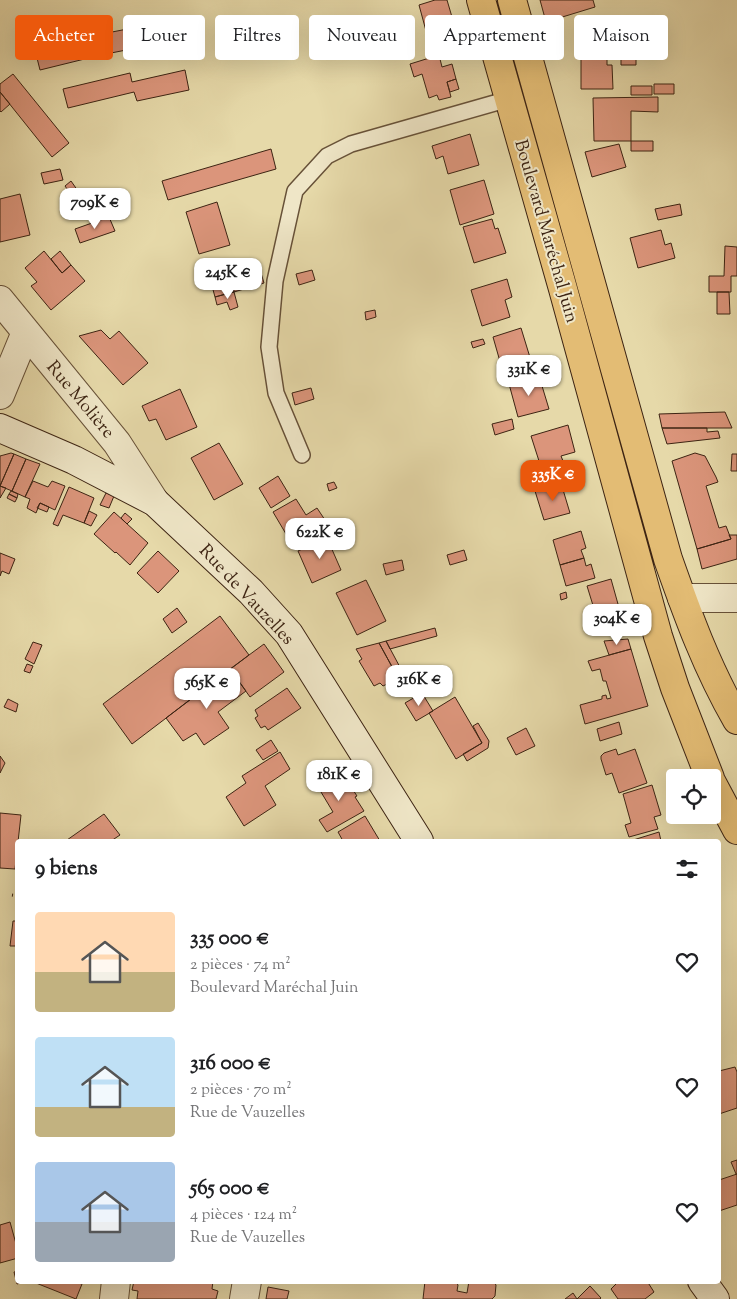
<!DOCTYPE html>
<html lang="fr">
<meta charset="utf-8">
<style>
body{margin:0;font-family:"Sorts Mill Goudy",serif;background:#f6f6f6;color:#202124;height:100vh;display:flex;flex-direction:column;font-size:19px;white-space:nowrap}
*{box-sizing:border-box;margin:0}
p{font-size:16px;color:#757577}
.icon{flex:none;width:28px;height:28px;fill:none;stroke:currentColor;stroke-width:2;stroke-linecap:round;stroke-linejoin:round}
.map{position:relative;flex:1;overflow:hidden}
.drawer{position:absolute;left:15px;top:839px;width:706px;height:445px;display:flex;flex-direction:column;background:#fff;border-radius:5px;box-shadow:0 5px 20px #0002}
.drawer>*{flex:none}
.guide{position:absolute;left:15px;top:15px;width:708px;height:45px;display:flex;gap:10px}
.fabs{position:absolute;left:666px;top:769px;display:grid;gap:10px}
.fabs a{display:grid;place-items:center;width:55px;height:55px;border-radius:5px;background:#fff;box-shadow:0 5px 20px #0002;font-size:25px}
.price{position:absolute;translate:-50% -42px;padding:0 11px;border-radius:10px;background:#fff;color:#222;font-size:16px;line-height:32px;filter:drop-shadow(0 1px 2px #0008)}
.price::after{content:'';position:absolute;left:50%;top:30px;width:15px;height:11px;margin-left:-8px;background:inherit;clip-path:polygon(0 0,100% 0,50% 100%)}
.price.current{background:#ea580c;color:#fff}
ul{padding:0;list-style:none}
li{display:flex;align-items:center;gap:15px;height:125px;padding:0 20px}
li span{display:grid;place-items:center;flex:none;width:140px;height:100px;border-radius:5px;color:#555}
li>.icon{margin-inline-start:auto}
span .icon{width:60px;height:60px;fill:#fffc;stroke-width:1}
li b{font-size:21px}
h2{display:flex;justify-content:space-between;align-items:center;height:60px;padding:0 20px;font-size:21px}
.tag{padding:0 18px;border-radius:5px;background:#fff;box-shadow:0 5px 20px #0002;font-size:18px;line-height:45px}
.tag.current{background:#ea580c;color:#fff}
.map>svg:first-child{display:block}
</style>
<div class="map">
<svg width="737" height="1299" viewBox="0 0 737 1299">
<rect width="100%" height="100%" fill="#e6d9a9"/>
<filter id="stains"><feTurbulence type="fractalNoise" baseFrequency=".004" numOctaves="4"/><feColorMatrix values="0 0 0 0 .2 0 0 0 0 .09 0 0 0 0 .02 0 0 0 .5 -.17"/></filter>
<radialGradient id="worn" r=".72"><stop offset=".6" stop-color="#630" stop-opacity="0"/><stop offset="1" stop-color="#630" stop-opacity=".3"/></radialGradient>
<path fill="#db957b" stroke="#3d2413" d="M435 0H447L457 34 429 42 419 5Z
M540 0H593L595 7 546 22Z
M168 21 172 41 111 53 107 33Z
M105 34 109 53 40 70 35 50Z
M581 53H607V65H612L613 89H581Z
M607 53H621V59H607Z
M621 53H636V65H621Z
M439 55 442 67 452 64 456 79 447 82 451 97 439 100 437 95 429 98 422 74 414 77 410 64Z
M185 70 189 90 137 101 134 92 68 108 63 89 130 73 132 82Z
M13 74 69 143 52 157 0 92V84Z
M456 79 459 89 450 92 447 82Z
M654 84H674V94H654Z
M631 86H652V95H631Z
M0 92 10 104 1 112 0 111Z
M658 97V112L631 111V141H594L593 98Z
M470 134 479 165 448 174 443 156 436 159 432 146Z
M631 141H653V151H631Z
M619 144 626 167 592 177 585 152Z
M271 149 276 169 168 200 162 181Z
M60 169 63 180 44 184 41 173Z
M484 180 494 214 460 225 450 190Z
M71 181 78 191 72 196 65 186Z
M20 194 30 235 0 242V199Z
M217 202 230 245 199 254 186 212Z
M680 204 682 215 658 220 655 209Z
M109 217 115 231 80 243 75 229Z
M492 219 495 229 498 228 506 253 474 263 463 227Z
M661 230 665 245 671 243 675 258 638 268 630 238Z
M725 246 737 247V276H731V292H709V276H724Z
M44 251 62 273 71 265 85 281 51 310 31 286 37 282 25 268Z
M60 251 71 265 62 273 51 259Z
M312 270 315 280 299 285 296 274Z
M261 273 264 283 234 292 232 282Z
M507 279 512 297 505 300 510 317 482 326 471 290Z
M231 280 234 292 229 293 226 282Z
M226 282 229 293 215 297 212 286Z
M234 292 238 307 230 310 227 302 217 305 215 297Z
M717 292H729L730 314H717Z
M375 310 376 317 366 320 365 312Z
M521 328 532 364 503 372 493 337Z
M101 330 110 339 119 331 148 363 123 385 79 336Z
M483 339 485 344 473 348 471 342Z
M539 376 549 409 518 417 509 384Z
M311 388 314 399 295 405 292 393Z
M180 389 197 427 166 440 156 419 149 421 142 406Z
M725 412 732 428H662L659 414Z
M512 419 514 429 495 435 492 424Z
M568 425 575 452 561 456 563 461 556 463 561 478 541 483 535 463 539 461 531 436Z
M662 428H707V432L718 431 720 438 667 444Z
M219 443 243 484 214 500 191 458Z
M11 453 14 454 0 486 6 488 0 498V456Z
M695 453 705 456 716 477 718 482 706 486 719 528 726 526 731 539 697 549 672 461Z
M14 454 26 459 12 491 0 486Z
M732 454H737V471H731Z
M26 459 40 464 25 497 12 491Z
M278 476 290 496 271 508 259 488Z
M33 481 48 487 52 481 65 486 55 510 40 503 36 513 27 508 30 499 25 497Z
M334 482 337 488 329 491 327 484Z
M561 483 570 513 544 520 535 491Z
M69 487 94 498 84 523 63 515 58 526 53 524Z
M11 491 18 494 17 498 9 494Z
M106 493 114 496 109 508 100 505Z
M9 494 17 498 15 502 7 498Z
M296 499 306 515 317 508 325 520 314 528 312 525 289 539 273 512Z
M40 503 49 507 47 512 37 508Z
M89 511 97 515 91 526 84 523Z
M114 512 148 543 130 565 116 552 115 553 94 534Z
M125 513 132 519 127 524 121 518Z
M581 531 586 548 581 550 584 558 560 565 553 540Z
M729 535H737V559L702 569 697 549 731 539Z
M327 538 341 570 312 583 298 551Z
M464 550 467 560 450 565 447 555Z
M158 551 179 571 158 593 137 573Z
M0 553 15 559 9 574 2 571 0 576Z
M584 558 586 566 591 564 595 578 566 586 560 565Z
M402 560 404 570 386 575 383 564Z
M611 579 623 622 600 628 587 586Z
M366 580 386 621 357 635 336 593Z
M566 592 567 598 561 600 560 594Z
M177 608 187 622 172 633 163 619Z
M220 616 249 655 132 744 103 704Z
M435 628 437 636 390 649 386 641Z
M628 639 631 649 609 655 604 641Z
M386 641 402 671 396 674 379 643Z
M33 642 42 645 34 664 25 659Z
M379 643 396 674 389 678 391 682 383 686 380 683 374 686 359 661 362 659 356 649Z
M264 644 284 672 250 697 230 669Z
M631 649 648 706 585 724 580 705 602 699V696L606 695 607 699 611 698 606 681H603L600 669 592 671 588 661Z
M27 664 33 666 30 673 24 671Z
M230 669 246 691 218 712 229 728 204 745 196 733 183 741 166 718Z
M287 688 301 708 268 730 265 726 261 728 255 718 258 716 255 710Z
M422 693 433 711 416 721 405 703Z
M455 697 482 743 456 759 429 713Z
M8 699 18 704 16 712 4 707Z
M619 722 622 734 600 741 597 729Z
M478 723 489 741 488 748 467 761 463 754 482 743 473 726Z
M526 728 535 746 516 755 507 738Z
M271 740 278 751 263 760 256 750Z
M616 749 618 755 635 749 647 783 619 793 612 773 606 775 601 759V756L604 753Z
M280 752 290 769 265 786 276 805 244 826 226 797 246 783 242 776Z
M0 756 5 763 0 773Z
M342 773 357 796 355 797 364 811 327 832 319 820 333 812 318 787Z
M652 785 661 815 654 817 658 829 629 837 625 825 631 823 623 794Z
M0 813 21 815 15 869 0 868Z
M104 814 120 835 111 841 67 840Z
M365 816 380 841H343L338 832Z
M659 832 661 841H630Z
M13 921H18V946H10Z
M735 1067 737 1072V1108L719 1114V1071Z
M737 1160V1174H736L731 1162Z
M737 1174V1205L719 1211V1180Z
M10 1222 18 1251V1258L0 1263V1225Z
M18 1271V1281H27L17 1284 14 1272Z
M31 1281H78V1283L82 1284 76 1299Z
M134 1281H213L212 1289 218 1291 216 1299H137L138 1291 132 1290Z
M425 1281H455L458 1285 457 1291 467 1293 469 1281H493L496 1285 495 1296 492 1299H423Z
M619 1281H647L654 1292 645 1299H618L611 1289Z
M590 1286 601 1298 600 1299H577Z
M268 1287 289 1291 287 1299H266Z
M573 1293 577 1299H565Z"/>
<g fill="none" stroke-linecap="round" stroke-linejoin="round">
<defs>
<path id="service" d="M302 455 276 393 269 347 275 281 295 191 327 156 351 144 509 99"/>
<path id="minor" d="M0 300 117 443 155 502
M0 395 26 332
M682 598H737
M114 1299 116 1281
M244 1299 247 1281"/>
<path id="secondary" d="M0 428 74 460 155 502 251 592 289 634 419 841
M702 1281 715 1299"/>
<path id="primary" d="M481 0 563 289 658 636 675 688 710 778
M512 0 668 559C688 616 707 668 737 720
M712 783 737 830"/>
</defs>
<use href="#service" stroke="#675138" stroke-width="18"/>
<use href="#minor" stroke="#675138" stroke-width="30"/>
<use href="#secondary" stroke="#3d2413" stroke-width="30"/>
<use href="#primary" stroke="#3d2413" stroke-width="30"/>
<path stroke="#3d2413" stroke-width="3" stroke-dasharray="1 2.5" stroke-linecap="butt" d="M12 895 18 896"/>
<use href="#service" stroke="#efe6c7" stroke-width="15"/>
<use href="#minor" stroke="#efe6c7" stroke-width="28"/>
<use href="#secondary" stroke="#efe6c7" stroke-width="28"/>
<use href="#primary" stroke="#e3bc74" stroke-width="28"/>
</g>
<g text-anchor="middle" stroke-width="4" stroke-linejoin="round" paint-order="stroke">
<g font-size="18" fill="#3d2413" stroke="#efe6c7">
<text transform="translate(547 231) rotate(74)" y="6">Boulevard Maréchal Juin</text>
<text transform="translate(81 399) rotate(50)" y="6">Rue Molière</text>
<text transform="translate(247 594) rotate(47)" y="6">Rue de Vauzelles</text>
</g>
</g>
<rect width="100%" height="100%" filter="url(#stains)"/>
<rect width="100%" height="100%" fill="url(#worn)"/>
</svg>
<div class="fabs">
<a><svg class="icon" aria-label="locate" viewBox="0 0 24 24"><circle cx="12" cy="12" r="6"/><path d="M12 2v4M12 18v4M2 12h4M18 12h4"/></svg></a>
</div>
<b class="price" style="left:95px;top:230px">709K €</b>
<b class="price" style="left:228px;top:300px">245K €</b>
<b class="price" style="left:529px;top:397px">331K €</b>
<b class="price current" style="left:553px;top:502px">335K €</b>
<b class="price" style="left:320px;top:560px">622K €</b>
<b class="price" style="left:617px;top:646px">304K €</b>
<b class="price" style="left:419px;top:707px">316K €</b>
<b class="price" style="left:207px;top:710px">565K €</b>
<b class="price" style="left:339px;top:802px">181K €</b>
<div class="guide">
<a class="tag current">Acheter</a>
<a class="tag">Louer</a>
<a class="tag">Filtres</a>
<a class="tag">Nouveau</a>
<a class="tag">Appartement</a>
<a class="tag">Maison</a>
</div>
<section class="drawer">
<h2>9 biens<svg class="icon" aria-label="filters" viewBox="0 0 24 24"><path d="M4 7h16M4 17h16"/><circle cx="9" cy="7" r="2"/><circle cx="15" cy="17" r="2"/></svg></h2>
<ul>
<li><span style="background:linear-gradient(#ffd9b3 60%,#c2b280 0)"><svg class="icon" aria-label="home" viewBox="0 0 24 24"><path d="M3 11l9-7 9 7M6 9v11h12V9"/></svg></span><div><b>335 000 €</b><p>2 pièces · 74 m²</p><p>Boulevard Maréchal Juin</p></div><svg class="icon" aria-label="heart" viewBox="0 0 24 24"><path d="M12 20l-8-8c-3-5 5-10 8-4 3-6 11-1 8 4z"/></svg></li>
<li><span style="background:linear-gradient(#bfe0f5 70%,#c2b280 0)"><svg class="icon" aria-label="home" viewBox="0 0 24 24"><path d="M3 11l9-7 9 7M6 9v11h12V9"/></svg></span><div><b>316 000 €</b><p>2 pièces · 70 m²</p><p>Rue de Vauzelles</p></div><svg class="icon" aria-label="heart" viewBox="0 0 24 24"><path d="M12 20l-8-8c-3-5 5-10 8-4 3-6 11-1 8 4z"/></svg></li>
<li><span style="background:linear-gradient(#a9c7e8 60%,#9aa5b1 0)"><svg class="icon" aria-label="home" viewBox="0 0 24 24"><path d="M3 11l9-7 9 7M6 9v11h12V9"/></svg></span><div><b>565 000 €</b><p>4 pièces · 124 m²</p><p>Rue de Vauzelles</p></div><svg class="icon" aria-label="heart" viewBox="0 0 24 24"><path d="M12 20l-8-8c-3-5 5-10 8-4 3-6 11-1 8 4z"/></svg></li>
</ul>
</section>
</div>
